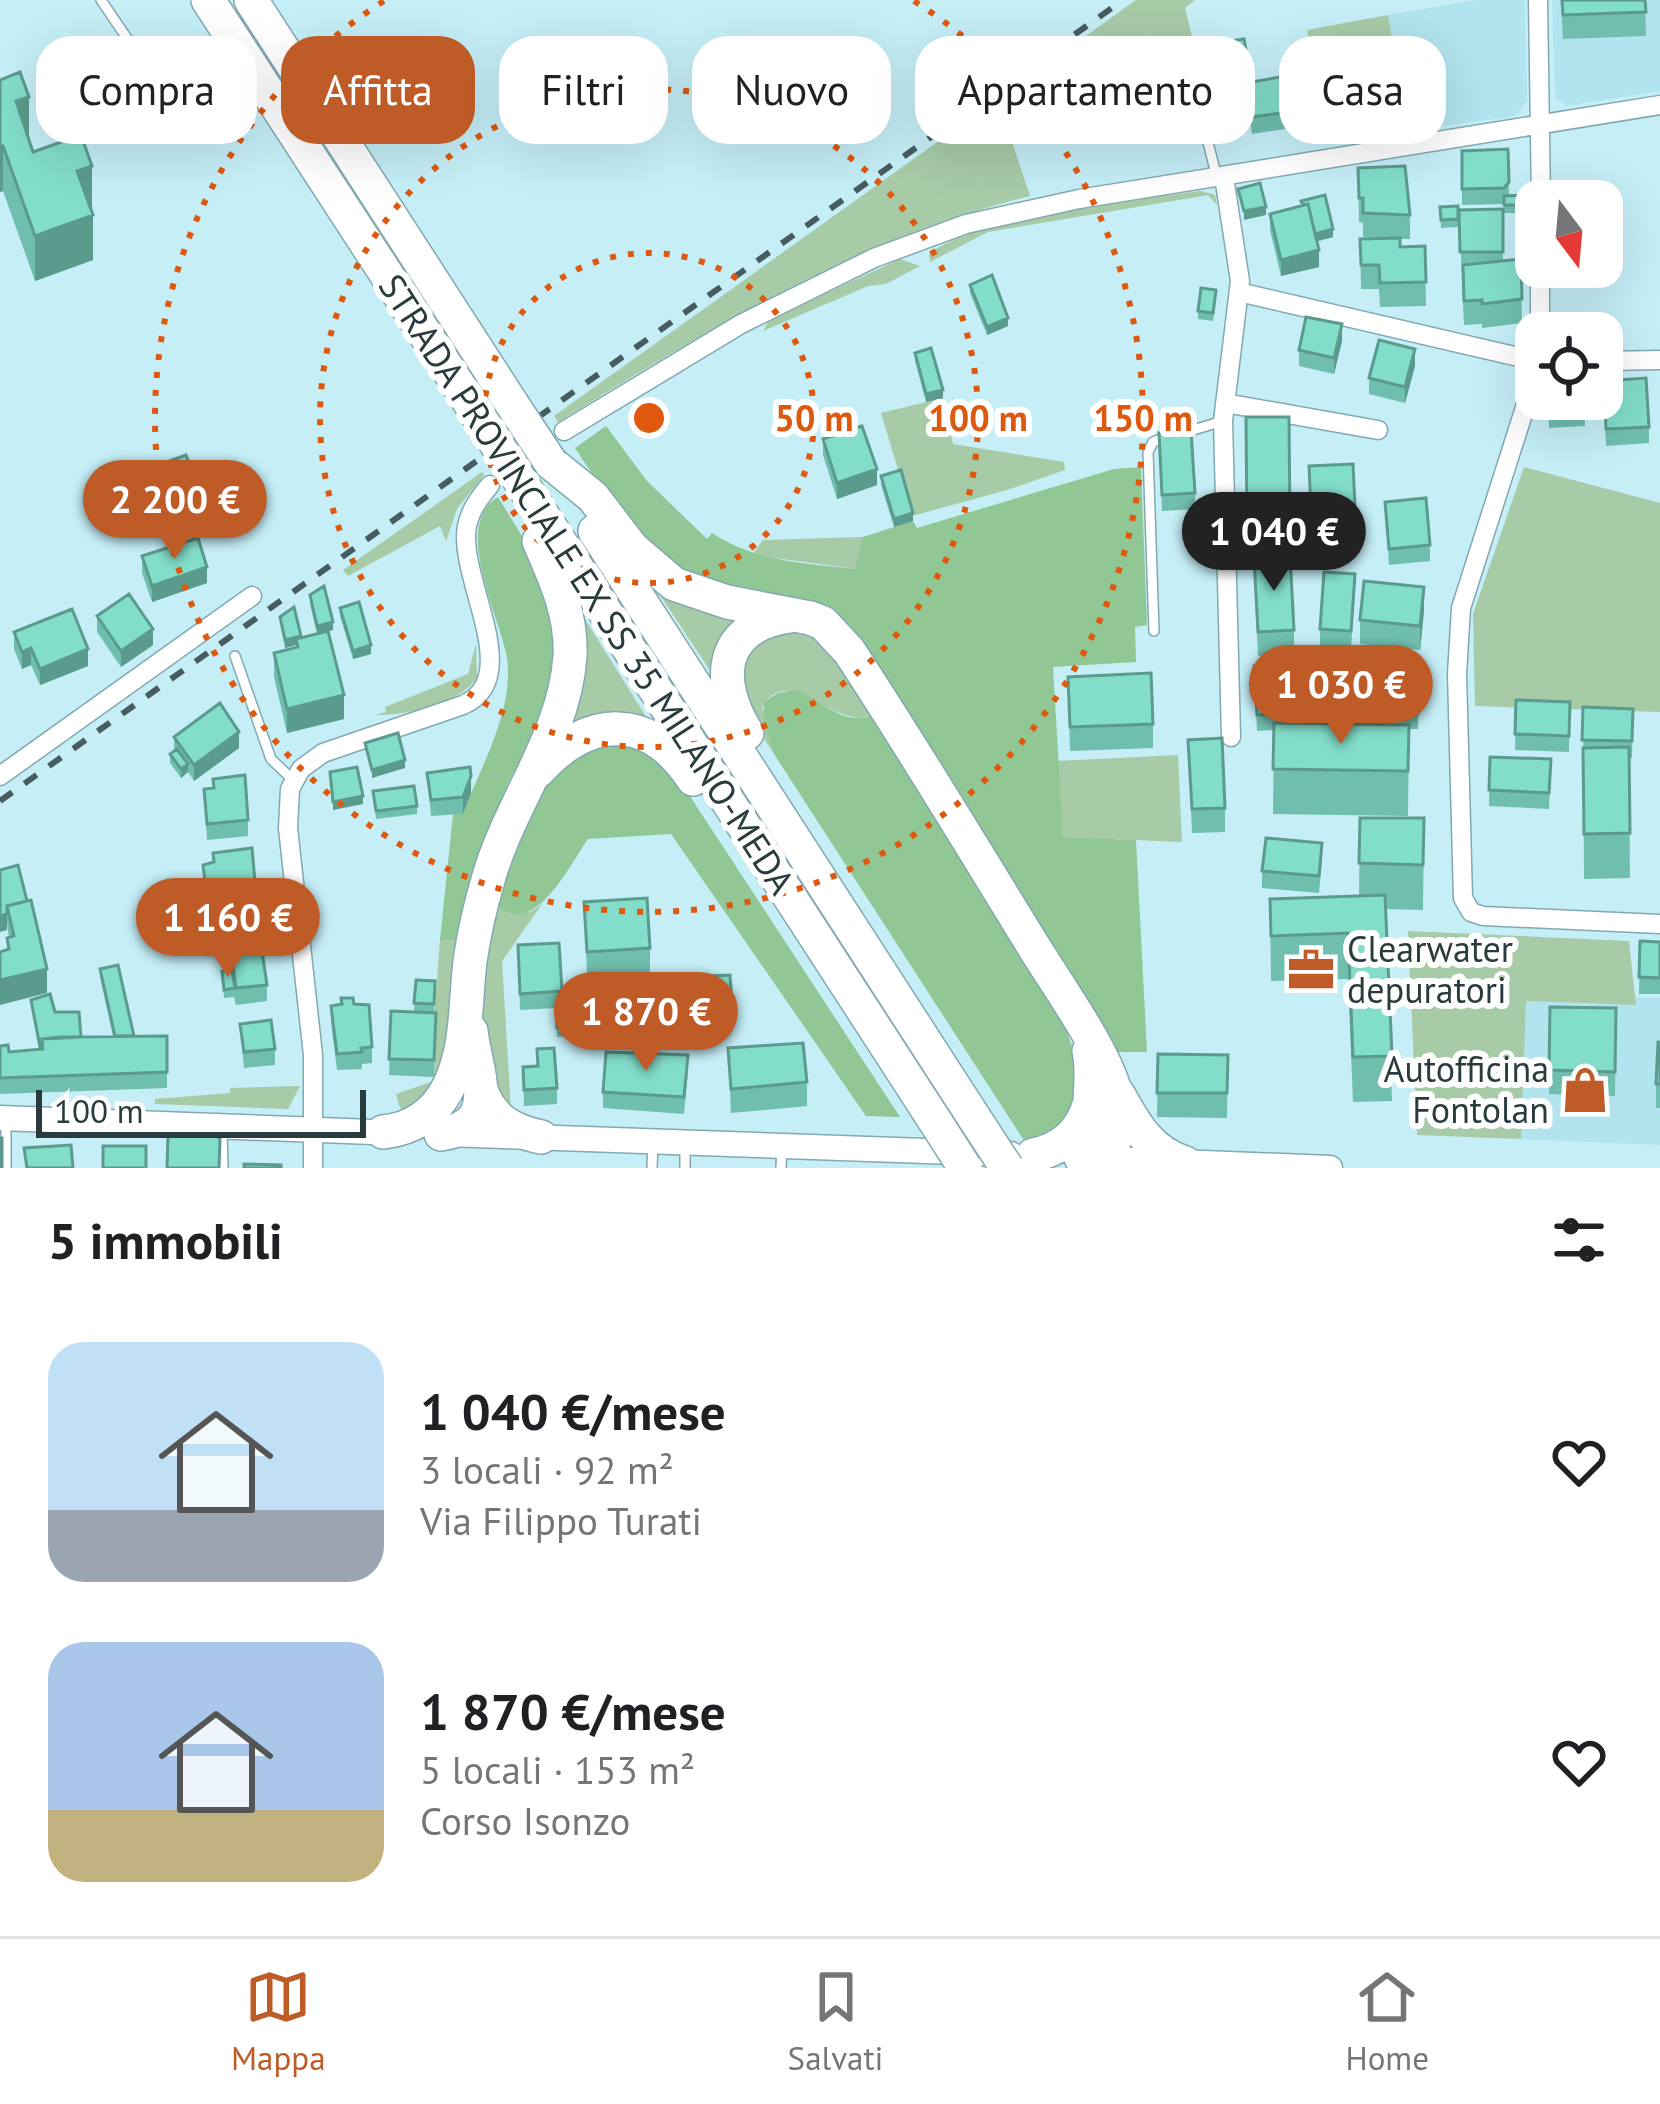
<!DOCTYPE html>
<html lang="it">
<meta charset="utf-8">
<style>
body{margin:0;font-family:"PT Sans",sans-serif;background:#f2f2f2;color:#202124;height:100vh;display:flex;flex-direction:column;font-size:45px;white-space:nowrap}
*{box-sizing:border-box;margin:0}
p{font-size:39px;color:#757577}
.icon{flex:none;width:66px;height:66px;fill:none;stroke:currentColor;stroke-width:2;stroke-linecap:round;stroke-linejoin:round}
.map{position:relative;height:1168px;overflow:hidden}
.sheet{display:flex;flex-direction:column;background:#fff;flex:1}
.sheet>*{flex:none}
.banner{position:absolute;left:36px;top:36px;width:1590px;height:108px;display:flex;gap:24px}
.needle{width:78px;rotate:164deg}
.fabs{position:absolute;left:1515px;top:180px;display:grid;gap:24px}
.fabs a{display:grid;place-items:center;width:108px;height:108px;border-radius:24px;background:#fff;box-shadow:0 12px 48px #0002;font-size:60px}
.scale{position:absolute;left:36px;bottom:30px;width:330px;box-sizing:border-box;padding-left:12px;border:6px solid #2a3b3e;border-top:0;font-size:33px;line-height:42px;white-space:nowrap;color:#2a3b3e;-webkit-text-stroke:9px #fff;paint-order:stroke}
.price{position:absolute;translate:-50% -102px;padding:0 27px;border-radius:42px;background:#bf5b26;color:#fff;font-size:39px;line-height:78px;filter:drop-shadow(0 3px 6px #0008)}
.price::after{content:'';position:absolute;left:50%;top:72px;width:36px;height:27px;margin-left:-18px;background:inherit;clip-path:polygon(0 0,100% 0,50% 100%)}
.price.on{background:#222;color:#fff}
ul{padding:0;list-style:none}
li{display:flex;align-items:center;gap:36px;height:300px;padding:0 48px}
li span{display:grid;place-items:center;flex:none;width:336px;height:240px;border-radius:36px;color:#555}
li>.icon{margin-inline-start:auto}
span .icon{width:144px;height:144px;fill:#fffc;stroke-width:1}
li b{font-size:51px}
h2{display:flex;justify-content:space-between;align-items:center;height:144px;padding:0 48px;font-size:51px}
.tag{padding:0 42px;border-radius:36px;background:#fff;box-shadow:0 12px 48px #0002;font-size:42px;line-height:108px}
.tag.on{background:#bf5b26;color:#fff}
.dock{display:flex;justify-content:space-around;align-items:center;height:168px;border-top:3px solid #e0e0e0;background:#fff;font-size:33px;color:#757577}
.dock a{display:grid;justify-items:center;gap:6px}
.dock .on{color:#bf5b26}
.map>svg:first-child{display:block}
</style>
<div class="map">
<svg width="1660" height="1168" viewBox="0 0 1660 1168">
<rect width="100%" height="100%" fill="#c5eef7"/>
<path fill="#b1e4ee" d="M1475 0H1525L1527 101 1516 116 1408 131 1388 15Z
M1552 0H1660V91L1566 106 1555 97Z
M1635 997 1660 998V1145L1521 1139 1526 1001 1635 1005Z"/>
<path fill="#a7caa7" d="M1136 0H1195L1185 8 1203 81 1186 82 1169 94 1147 35 1009 133 1030 196C857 239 709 329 558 422L554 416Z
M1388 15 1408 131 1333 144 1307 30Z
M1201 191 1215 195 1217 205 1208 195 988 232 930 262 929 254C979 215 1135 200 1201 191Z
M900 259 920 266 886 284 868 286 763 331 769 320Z
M943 398 953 444 1064 462 1065 470 1007 490 912 516 881 413Z
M1524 467 1660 503V712L1475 706 1473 614Z
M482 472 484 475 457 509 446 541 440 526 348 576 343 570Z
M863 537 856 569 752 555 763 540Z
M669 592 753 614 711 672 662 598Z
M583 616 650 723 563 736Z
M775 630 811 633 833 651 873 716C833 730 787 660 762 708L774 754 744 708 739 660Z
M476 644 477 678C458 705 407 715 376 715L386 712 385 707 468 674Z
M1178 755 1182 842 1063 837 1057 761Z
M498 895 530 912 542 904 502 961 511 1111 490 1088 483 1040V972Z
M1408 931 1629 941 1636 1005 1526 1001 1521 1139 1417 1135Z
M440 940 459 941 448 1050 438 1091 405 1110 400 1108 396 1094 434 1081 436 1030 433 1029Z
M300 1086 288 1109 155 1104V1099L230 1093V1088Z"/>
<path fill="#91c794" d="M606 426 647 481 707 539 712 533C756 562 805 563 855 569L863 537 913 521 917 528 1114 469 1141 467 1147 625 1135 627 1136 662 1053 667 1063 837 1136 840 1147 1052H1113L1085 996 853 630C803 578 741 602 680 575 653 562 593 476 575 448Z
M498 497 544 572 561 663 532 745 512 775 492 820 475 871 459 941 440 940 453 814 463 813C481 766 517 705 506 653 498 614 452 523 498 497Z
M796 690C823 701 842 726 873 716L1065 1027C1084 1072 1088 1136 1023 1139L774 754 763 719 764 702 778 693Z
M633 739 678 778 900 1117 866 1116 671 834 588 839C570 864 537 935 500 908L498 895 537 792 571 753Z"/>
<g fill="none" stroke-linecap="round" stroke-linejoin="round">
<defs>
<path id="service" d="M101 0 156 81
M1193 83 1217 178
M1183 433 1223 421
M1154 631 1148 452 1153 442 1166 437
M235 656 271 759 294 781
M6 1123V1168
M222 1132 223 1168
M685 1143V1168
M652 1168 653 1142
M781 1168 782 1146"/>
<path id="minor" d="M1538 0 1541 201
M1224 177 1240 281 1223 421 1231 737
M1239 292 1536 361
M1540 333V267
M1602 361 1660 360
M1536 373 1461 608 1457 674 1463 898 1471 912 1483 916 1660 924
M1225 403 1378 430
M564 431 741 324 874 258 966 224 1079 199 1660 105
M0 776 252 596
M313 1168V1055L288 828 290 789 301 769 323 753 463 705C526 677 457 578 467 526 470 510 480 497 490 485"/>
<path id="tertiary" d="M0 1118 399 1133
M446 1134 1011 1154
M1106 1159 1330 1168"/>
<path id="trunk" d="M208 0 483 423
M251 0 512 404
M551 463 593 497 632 548 674 584 727 602 810 618 823 623 849 651C913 748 973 848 1034 947 1059 988 1107 1053 1117 1099 1125 1131 1115 1154 1081 1158
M521 482 933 1118
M595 531 975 1119
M747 733C714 680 719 626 790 616
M538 771C589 715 649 712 693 779
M1089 1051C1098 1088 1073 1140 1118 1159
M481 1090C491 1119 512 1131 541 1137
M1118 1094C1135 1125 1150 1152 1185 1163
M383 1132C412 1129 434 1115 448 1088 468 1049 465 1003 470 961 474 934 480 907 488 880 509 804 565 736 570 656 572 614 555 578 539 541
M441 1134C502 1125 476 1073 471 1031
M1033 1155C1061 1150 1081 1132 1089 1105"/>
</defs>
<use href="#service" stroke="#82a9b2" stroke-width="12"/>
<use href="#minor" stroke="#82a9b2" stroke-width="21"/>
<use href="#tertiary" stroke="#82a9b2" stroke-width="27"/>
<use href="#trunk" stroke="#82a9b2" stroke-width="36"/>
<use href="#service" stroke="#fff" stroke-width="9"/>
<use href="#minor" stroke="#fff" stroke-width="18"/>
<use href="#tertiary" stroke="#fff" stroke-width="24"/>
<use href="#trunk" stroke="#fff" stroke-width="33"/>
<path stroke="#475c60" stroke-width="6" stroke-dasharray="15 15" stroke-linecap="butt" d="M0 801 1123 0"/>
<defs>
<path id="trunk-bridge" d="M512 404 551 463
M483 423 521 482
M933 1118 965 1168
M975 1119 1007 1168"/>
</defs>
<use href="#trunk-bridge" stroke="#82a9b2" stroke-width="36" stroke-linecap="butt"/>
<use href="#trunk-bridge" stroke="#fff" stroke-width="33"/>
</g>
<path fill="#70beae" d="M1561 0H1645L1646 36 1563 39Z
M1204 45 1247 55V63L1208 70Z
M0 80 33 152 92 211 93 260 35 281 3 191 0 192Z
M1246 83 1304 110V126L1252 134 1246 99Z
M1508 149 1509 196 1525 195V213H1504V204L1462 205V151Z
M1358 168 1410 215V239H1400V247L1425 246 1426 306 1380 307 1379 289H1361L1360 239 1386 238 1363 237V223L1359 222Z
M1301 201 1333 237 1316 242 1319 267 1281 276 1270 230V214L1301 206Z
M1458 206V227L1441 228 1440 207Z
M1503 209V261L1521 259 1522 323 1482 328V324L1464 325 1459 210Z
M970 285 1008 326 987 335 970 293Z
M1216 298 1213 321 1198 319V311Z
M1342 341 1334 374 1299 366V350Z
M915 353 943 398 926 402 915 361Z
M1415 366 1405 403 1369 394V378Z
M1604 397 1649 427V443L1606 446Z
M1548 399H1584L1585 426 1549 428Z
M1246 417H1289L1290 552H1247Z
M1159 433 1195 493V509L1162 511Z
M823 439 877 485 837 499 823 455Z
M186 455 205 521 182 529 172 502 139 514 131 492V475Z
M1353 464 1355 523 1311 525 1309 466Z
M881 476 913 521 894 527 881 485Z
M1385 502 1430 545V561L1389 565Z
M142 556 207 583 152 602 142 573Z
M1254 558 1294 630V654L1258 656Z
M1355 591 1351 648 1320 645V629Z
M310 595 333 630 328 631 344 719 287 733 274 677V653L296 648V645L285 648 280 617 301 638 317 634 310 604Z
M340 608 371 654 353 659 340 616Z
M1424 611 1420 650 1360 644V620Z
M97 616 153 645 121 667 97 632Z
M14 632 88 666 40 685 31 665 22 669 14 649Z
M1289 664 1292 723 1390 724 1392 677 1419 678 1418 729H1409L1408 816 1273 814 1274 730 1257 731 1254 666Z
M1322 669 1351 670 1350 718 1321 717Z
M1359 672 1384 673V723L1359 722Z
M1068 677 1153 724V748L1070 751Z
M1516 700 1570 702 1569 752 1515 750Z
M1583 707 1633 709 1632 758H1629L1630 878 1584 879Z
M174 737 239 748 194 781 188 772 181 778 170 763V754L174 751Z
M1188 740 1225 808V832L1192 833Z
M1490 757 1551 759 1549 809 1489 806Z
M427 773 471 793 463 814 431 816Z
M213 779 248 820V836L207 840 204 789 213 788Z
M373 791 417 806V814L376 819Z
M1360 818H1424L1423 910 1386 909 1392 1101 1353 1102 1348 979 1271 981 1270 899 1359 896Z
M1322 859 1319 893 1262 888V871Z
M203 865 256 893V909L212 914 211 906H206Z
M0 870 47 993 7 950V938H9Z
M584 902 650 948V972L587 976Z
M229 936 267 985V1001L236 1005 234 997 224 998 222 971 231 970Z
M1640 941 1660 942V994H1639Z
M518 945 562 991V1006H568L570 1036 557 1037 556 1008 520 1010Z
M100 969 134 1036H167V1088L0 1094V1046L9 1052 39 1049 31 1000 55 1012 81 1037 113 1036 100 977Z
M730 975 733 1029 711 1030 708 976Z
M416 980 435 981 434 1012 414 1011Z
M657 995 659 1033 640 1034 638 996Z
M354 1004 372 1047V1063L362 1064V1069L337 1070 331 1022V1006Z
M1550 1007 1616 1008 1615 1096 1549 1094Z
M391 1011 436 1013 434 1077 389 1075Z
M240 1024 275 1049V1065L244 1068Z
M1660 1042V1108H1656V1084Z
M728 1048 807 1082V1106L731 1113Z
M537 1049 557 1088V1104L524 1106 523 1067 537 1066Z
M1158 1054 1228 1055 1227 1118 1157 1117Z
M688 1071 684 1114 603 1108V1092Z"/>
<path fill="#5b9b8d" d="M29 97V142L16 101Z
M3 146V191L0 192V147Z
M92 166V211L77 171Z
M1266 207V215L1244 220V211Z
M93 215V260L35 281V236Z
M1333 229V237L1313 242V234Z
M1319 250V267L1281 276V260Z
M1008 318V326L987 335V327Z
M1342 324V341L1334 374V358Z
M1415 349V366L1405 403V387Z
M943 390V398L926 402V394Z
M877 469V485L837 499V483Z
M172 486V502L139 514V498Z
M205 505V521L182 529V513Z
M913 513V521L894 527V519Z
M207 567V583L152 602V586Z
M1424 587V611L1420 650V626Z
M333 622V630L317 634V626Z
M153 629V645L121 667V651Z
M301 636V644L296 639V645L285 648V640Z
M371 645V654L353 659V651Z
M31 648V665L22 669V652Z
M88 649V666L40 685V669Z
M344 695V719L287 733V709Z
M239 732V748L194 781V765Z
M405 760V768L372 778V770Z
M188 764V772L181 778V769Z
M471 776V793L463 814V797Z
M363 796V804L333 810V802Z
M7 914V930L0 932V916Z
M47 969V993L0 1005V980Z"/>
<path fill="#82ddca" stroke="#5b9b8d" stroke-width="3" d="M1562 0H1645L1646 12 1563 15Z
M1244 39 1247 55 1208 62 1204 45Z
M20 72 29 97 16 101 33 152 81 135 92 166 77 171 93 215 35 236 3 146 0 147V80Z
M1297 74 1304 110 1252 117 1246 83Z
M1508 149 1509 182 1504 188 1462 189V151Z
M1405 166 1410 215 1363 213V198H1359L1358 168Z
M1260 183 1266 207 1244 211 1238 189Z
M1325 195 1333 229 1315 234 1308 204 1303 205 1301 201Z
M1525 195V205H1504V196Z
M1308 204 1319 250 1281 260 1270 214Z
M1458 206V219L1441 220 1440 207Z
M1503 209V252H1460L1459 210Z
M1400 238V247L1425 246 1426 282 1380 283 1379 265H1361L1360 239Z
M1521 259 1522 299 1482 304V300L1464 301 1463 265Z
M992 275 1008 318 987 327 970 285Z
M1201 288 1216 290 1213 313 1198 311Z
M1306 317 1342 324 1334 358 1299 350Z
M1379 340 1415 349 1405 387 1369 378Z
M931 348 943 390 926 394 915 353Z
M1646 378 1649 427 1606 429 1604 381Z
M1549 399H1584L1585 409 1549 412Z
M1246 417H1289L1290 527 1247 528Z
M862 426 877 469 837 483 823 439Z
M1191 431 1195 493 1162 495 1159 433Z
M186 455 205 505 182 513 172 486 139 498 131 475Z
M1353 464 1355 507 1311 509 1309 466Z
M901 470 913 513 894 519 881 476Z
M1426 498 1430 545 1389 549 1385 502Z
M198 538 207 567 152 586 142 556Z
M1290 556 1294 630 1258 632 1254 558Z
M1324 572 1355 574 1351 631 1320 629Z
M1364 581 1424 587 1420 626 1360 620Z
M324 586 333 622 317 626 310 595Z
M129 594 153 629 121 651 97 616Z
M359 602 371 645 353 651 340 608Z
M294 607 301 636 285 640 280 617Z
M72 609 88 649 40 669 31 648 22 652 14 632Z
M328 631 344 695 287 709 274 653 298 647 296 639Z
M1289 664 1292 712 1257 715 1254 666Z
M1322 669 1351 670 1350 702 1321 701Z
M1359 672 1384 673V706H1359Z
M1151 673 1153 724 1070 727 1068 677Z
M1392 677 1419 678 1418 713 1390 712Z
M1516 700 1570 702 1569 736 1515 734Z
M220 703 239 732 194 765 174 737Z
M1583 707 1633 709 1632 741 1582 740Z
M1274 723 1409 725 1408 771 1273 769Z
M398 733 405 760 372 770 365 743Z
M1222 738 1225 808 1192 809 1188 740Z
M1629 747 1630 833 1584 834 1583 748Z
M177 749 188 764 181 769 170 754Z
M1490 757 1551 759 1549 793 1489 790Z
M357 767 363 796 333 802 330 772Z
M470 767 471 776 463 797 431 800 427 773Z
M245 775 248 820 207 824 204 789 214 788 213 779Z
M414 786 417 806 376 811 373 791Z
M1360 818H1424L1423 865 1359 863Z
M1266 838 1322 843 1319 876 1262 871Z
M252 848 256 893 212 898 211 889 206 890 203 865 214 862 213 853Z
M18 865 27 901 7 906V914L0 916V870Z
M1385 895 1392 1056 1353 1057 1348 933 1271 936 1270 899Z
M647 898 650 948 587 952 584 902Z
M31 900 47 969 0 980V952L9 949 7 938 14 936 7 906Z
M259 931 267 985 236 988 229 936Z
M1640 941 1660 942V978L1639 977Z
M559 943 562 991 520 994 518 945Z
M118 965 134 1036H115L100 969Z
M232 970 235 988 224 990 222 971Z
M730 975 733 1020 711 1022 708 976Z
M416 980 435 981 434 1004 414 1003Z
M50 994 55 1012H79L81 1037 42 1039V1047H40L31 1000Z
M657 995 659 1025 640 1026 638 996Z
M341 998H353L354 1004 369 1005 372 1047 361 1048 362 1052 337 1054 331 1006 342 1004Z
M568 1006 570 1027 557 1028 556 1007Z
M1550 1007 1616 1008 1615 1072 1549 1070Z
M391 1011 436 1013 434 1060 389 1059Z
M271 1020 275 1049 244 1052 240 1024Z
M167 1036V1072L0 1078V1046L8 1045 9 1052 43 1049 42 1039 60 1037Z
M1658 1042H1660V1084H1656Z
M803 1043 807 1082 731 1089 728 1048Z
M554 1048 557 1088 524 1090 523 1067 538 1066 537 1049Z
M606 1052 688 1055 684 1097 603 1092Z
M1158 1054 1228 1055 1227 1093H1157Z
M168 1135H216L220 1139 219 1168H167Z
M0 1138H2V1168H0Z
M71 1145 73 1168H27L24 1148Z
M103 1146H146V1168H103Z
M244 1164 281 1165V1168H244Z"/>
<g fill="none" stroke="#de580e" stroke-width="6" stroke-dasharray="6 12">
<circle cx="649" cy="418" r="165"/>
<circle cx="649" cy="418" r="329"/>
<path d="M914 1A494 494 0 1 1 384 1"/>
</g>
<defs>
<symbol id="office-bare" viewBox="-9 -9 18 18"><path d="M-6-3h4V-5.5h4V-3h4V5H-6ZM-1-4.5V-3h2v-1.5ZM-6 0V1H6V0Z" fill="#bf5b26" stroke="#fff" stroke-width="2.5" paint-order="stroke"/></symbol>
<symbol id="shop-bare" viewBox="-9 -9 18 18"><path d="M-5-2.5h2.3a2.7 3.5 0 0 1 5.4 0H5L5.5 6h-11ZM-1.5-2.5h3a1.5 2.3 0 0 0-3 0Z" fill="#bf5b26" stroke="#fff" stroke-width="2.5" paint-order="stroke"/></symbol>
</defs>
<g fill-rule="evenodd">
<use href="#office-bare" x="1278" y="937" width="66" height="66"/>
<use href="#shop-bare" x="1552" y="1057" width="66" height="66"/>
</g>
<g text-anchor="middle" stroke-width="12" stroke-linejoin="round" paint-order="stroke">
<g font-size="36" fill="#2a3b3e" stroke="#fff">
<text transform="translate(587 584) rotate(57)" y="13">STRADA PROVINCIALE EX SS 35 MILANO-MEDA</text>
</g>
<g font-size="36" fill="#2a3b3e" stroke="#fff" text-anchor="start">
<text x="1347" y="962">Clearwater<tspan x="1347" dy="41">depuratori</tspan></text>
<text x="1549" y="1082" text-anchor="end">Autofficina<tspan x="1549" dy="41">Fontolan</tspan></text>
</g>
</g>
<circle cx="649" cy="418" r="18" fill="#de580e" stroke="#fff" stroke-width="6"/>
<g font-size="36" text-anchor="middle" font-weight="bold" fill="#de580e" stroke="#fff" stroke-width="12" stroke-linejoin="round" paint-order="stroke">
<text x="814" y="431">50 m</text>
<text x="978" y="431">100 m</text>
<text x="1143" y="431">150 m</text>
</g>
</svg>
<div class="fabs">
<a><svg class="needle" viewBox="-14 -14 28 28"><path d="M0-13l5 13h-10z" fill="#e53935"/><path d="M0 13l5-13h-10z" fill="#757577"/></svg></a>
<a><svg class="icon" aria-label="locate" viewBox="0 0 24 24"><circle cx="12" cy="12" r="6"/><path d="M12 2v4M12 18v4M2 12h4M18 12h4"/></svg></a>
</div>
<div class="scale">100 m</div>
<b class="price" style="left:175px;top:562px">2 200 €</b>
<b class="price on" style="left:1274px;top:594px">1 040 €</b>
<b class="price" style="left:1341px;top:747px">1 030 €</b>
<b class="price" style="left:228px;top:980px">1 160 €</b>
<b class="price" style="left:646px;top:1074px">1 870 €</b>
<div class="banner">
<a class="tag">Compra</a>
<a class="tag on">Affitta</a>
<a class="tag">Filtri</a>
<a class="tag">Nuovo</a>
<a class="tag">Appartamento</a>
<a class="tag">Casa</a>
</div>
</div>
<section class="sheet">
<h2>5 immobili<svg class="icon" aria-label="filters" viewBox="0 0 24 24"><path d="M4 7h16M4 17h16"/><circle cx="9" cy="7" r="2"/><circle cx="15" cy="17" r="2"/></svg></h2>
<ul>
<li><span style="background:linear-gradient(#bfe0f5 70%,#9aa5b1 0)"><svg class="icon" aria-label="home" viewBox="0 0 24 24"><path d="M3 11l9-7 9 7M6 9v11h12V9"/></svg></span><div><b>1 040 €/mese</b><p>3 locali · 92 m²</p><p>Via Filippo Turati</p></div><svg class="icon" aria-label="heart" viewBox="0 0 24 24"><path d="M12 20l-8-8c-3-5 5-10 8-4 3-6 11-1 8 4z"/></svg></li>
<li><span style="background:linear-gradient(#a9c7e8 70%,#c2b280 0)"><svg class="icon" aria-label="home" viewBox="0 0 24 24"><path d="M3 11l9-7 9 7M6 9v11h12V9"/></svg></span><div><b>1 870 €/mese</b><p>5 locali · 153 m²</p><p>Corso Isonzo</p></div><svg class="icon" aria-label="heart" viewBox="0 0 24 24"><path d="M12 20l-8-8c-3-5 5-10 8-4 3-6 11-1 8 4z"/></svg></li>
</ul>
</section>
<nav class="dock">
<a class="on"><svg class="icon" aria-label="map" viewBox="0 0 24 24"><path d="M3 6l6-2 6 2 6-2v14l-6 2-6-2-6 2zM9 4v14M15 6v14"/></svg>Mappa</a>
<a><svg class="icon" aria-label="saved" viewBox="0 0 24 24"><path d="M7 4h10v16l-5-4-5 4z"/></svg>Salvati</a>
<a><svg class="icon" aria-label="home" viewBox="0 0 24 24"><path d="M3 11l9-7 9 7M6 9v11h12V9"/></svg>Home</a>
</nav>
